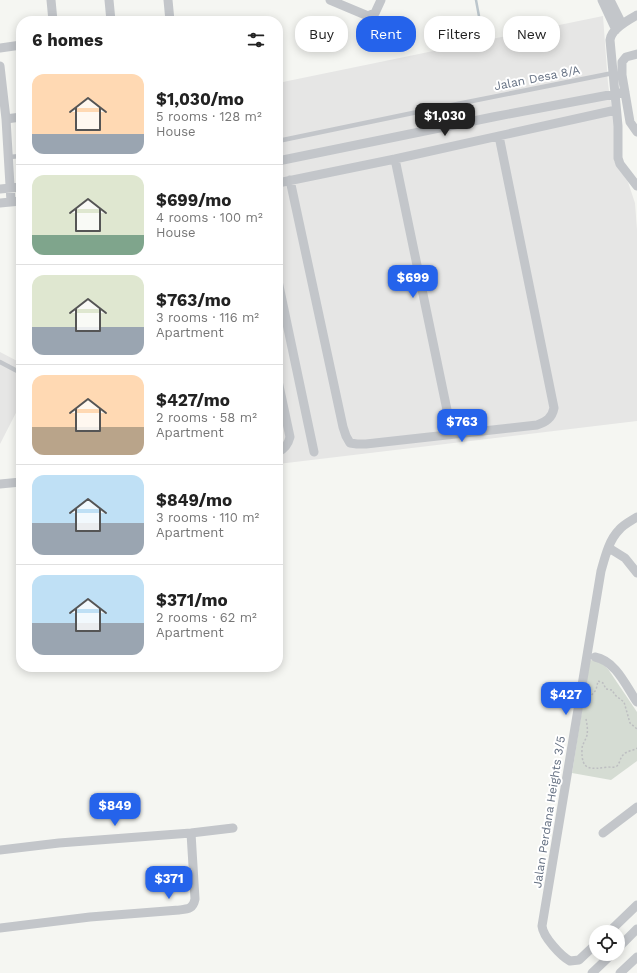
<!DOCTYPE html>
<meta charset="utf-8">
<style>
body{margin:0;font-family:"Work Sans",sans-serif;background:#f6f6f6;color:#222;height:100vh;display:flex;flex-direction:column;font-size:15px;white-space:nowrap}
*{box-sizing:border-box;margin:0}
p{font-size:13px;color:#767676}
.icon{flex:none;width:22px;height:22px;fill:none;stroke:currentColor;stroke-width:2;stroke-linecap:round;stroke-linejoin:round}
.map{position:relative;flex:1;overflow:hidden}
.sheet{position:absolute;left:16px;top:16px;width:267px;height:656px;display:flex;flex-direction:column;background:#fff;border-radius:16px;box-shadow:0 2px 10px #0003}
.sheet>*{flex:none}
.guide{position:absolute;left:295px;top:16px;width:282px;height:36px;display:flex;gap:8px}
.controls{position:absolute;left:589px;top:925px;display:grid;gap:8px}
.controls a{display:grid;place-items:center;width:36px;height:36px;border-radius:50%;background:#fff;box-shadow:0 2px 10px #0003;font-size:20px}
.price{position:absolute;translate:-50% -34px;padding:0 9px;border-radius:8px;background:#2563eb;color:#fff;font-size:13px;line-height:26px;filter:drop-shadow(0 1px 2px #0008)}
.price::after{content:'';position:absolute;left:50%;top:24px;width:12px;height:9px;margin-left:-6px;background:inherit;clip-path:polygon(0 0,100% 0,50% 100%)}
.price.selected{background:#222;color:#fff}
ul{padding:0;list-style:none}
li{display:flex;align-items:center;gap:12px;height:100px;padding:0 16px}
li+li{border-top:1px solid #e0e0e0}
li span{display:grid;place-items:center;flex:none;width:112px;height:80px;border-radius:12px;color:#555}
li>.icon{margin-inline-start:auto}
span .icon{width:48px;height:48px;fill:#fffc;stroke-width:1}
li b{font-size:17px}
h2{display:flex;justify-content:space-between;align-items:center;height:48px;padding:0 16px;font-size:17px}
.tag{padding:0 14px;border-radius:16px;background:#fff;box-shadow:0 2px 10px #0003;font-size:14px;line-height:36px}
.tag.selected{background:#2563eb;color:#fff}
.map>svg:first-child{display:block}
</style>
<div class="map">
<svg width="637" height="973" viewBox="0 0 637 973">
<rect width="100%" height="100%" fill="#f5f6f2"/>
<path fill="#e6e6e5" d="M603 16 608 84 615 128 614 161 628 182 635 203 637 230V421L278 464V83Z
M0 352 21 363V403L0 444Z"/>
<path fill="#d5dcd3" d="M590 660 599 661 608 669 637 712V761L611 780 572 773Z"/>
<g fill="none" stroke-linecap="round" stroke-linejoin="round">
<path stroke="#bcc6cc" stroke-width="2.5" d="M476 0 483 38"/>
<path stroke="#bdbec1" stroke-width="1.5" stroke-dasharray="2 2" stroke-linecap="butt" d="M589 698 596 690 598 681 603 683 606 689 612 690 615 695 624 702 630 723 637 729
M586 719C587 724 588 730 587 735 586 740 582 744 582 749 581 772 591 769 608 767 611 767 614 768 617 766 620 763 620 758 623 755 626 751 633 751 637 748"/>
<path stroke="#c3c6ca" stroke-width="4.5" d="M278 141 432 109 613 73
M9 157 21 156
M0 362 21 373"/>
<path stroke="#c3c6ca" stroke-width="9" d="M51 0 53 21
M109 0 111 21
M168 0 170 21
M330 0 368 16 375 13 381 0
M602 0 616 30
M610 0 622 24
M637 15C628 20 611 29 610 40L618 126V158L620 164 637 186
M0 48 21 45
M637 54 626 57 622 62V75L630 122 637 132
M0 66 6 119 11 202
M6 119 21 117
M395 159 452 434
M278 161 493 117 625 92
M290 180 343 427 346 436 350 443 357 444H366L537 425C546 422 552 418 554 408L499 136
M278 183 395 159 616 110
M0 189 21 187
M0 203 21 201
M278 281 314 452
M278 381 290 437C288 445 285 449 278 452
M0 484 21 482
M609 548 625 558 637 573
M595 657C616 661 626 686 637 702
M603 833 637 807
M0 850 59 843 191 833 233 828
M0 928 90 917 179 910C188 909 193 909 195 899L191 833
M609 932 637 905
M596 944 579 960 570 961C561 956 543 937 542 926L601 571C605 557 609 540 619 530 624 524 631 521 637 517
M618 948 637 929
M592 973 612 954
M620 973 637 957"/>
</g>
<g text-anchor="middle" stroke-width="4" stroke-linejoin="round" paint-order="stroke">
<g font-size="12" fill="#657183" stroke="#fff">
<text transform="translate(537 78) rotate(-11)" y="4">Jalan Desa 8/A</text>
<text transform="translate(549 812) rotate(-81)" y="4">Jalan Perdana Heights 3/5</text>
</g>
</g>
</svg>
<div class="controls">
<a><svg class="icon" aria-label="locate" viewBox="0 0 24 24"><circle cx="12" cy="12" r="6"/><path d="M12 2v4M12 18v4M2 12h4M18 12h4"/></svg></a>
</div>
<b class="price selected" style="left:445px;top:137px">$1,030</b>
<b class="price" style="left:413px;top:299px">$699</b>
<b class="price" style="left:462px;top:443px">$763</b>
<b class="price" style="left:566px;top:716px">$427</b>
<b class="price" style="left:115px;top:827px">$849</b>
<b class="price" style="left:169px;top:900px">$371</b>
<div class="guide">
<a class="tag">Buy</a>
<a class="tag selected">Rent</a>
<a class="tag">Filters</a>
<a class="tag">New</a>
</div>
<section class="sheet">
<h2>6 homes<svg class="icon" aria-label="filters" viewBox="0 0 24 24"><path d="M4 7h16M4 17h16"/><circle cx="9" cy="7" r="2"/><circle cx="15" cy="17" r="2"/></svg></h2>
<ul>
<li><span style="background:linear-gradient(#ffd9b3 75%,#9aa5b1 0)"><svg class="icon" aria-label="home" viewBox="0 0 24 24"><path d="M3 11l9-7 9 7M6 9v11h12V9"/></svg></span><div><b>$1,030/mo</b><p>5 rooms · 128 m²</p><p>House</p></div></li>
<li><span style="background:linear-gradient(#dfe7d0 75%,#7fa58c 0)"><svg class="icon" aria-label="home" viewBox="0 0 24 24"><path d="M3 11l9-7 9 7M6 9v11h12V9"/></svg></span><div><b>$699/mo</b><p>4 rooms · 100 m²</p><p>House</p></div></li>
<li><span style="background:linear-gradient(#dfe7d0 65%,#9aa5b1 0)"><svg class="icon" aria-label="home" viewBox="0 0 24 24"><path d="M3 11l9-7 9 7M6 9v11h12V9"/></svg></span><div><b>$763/mo</b><p>3 rooms · 116 m²</p><p>Apartment</p></div></li>
<li><span style="background:linear-gradient(#ffd9b3 65%,#b9a48a 0)"><svg class="icon" aria-label="home" viewBox="0 0 24 24"><path d="M3 11l9-7 9 7M6 9v11h12V9"/></svg></span><div><b>$427/mo</b><p>2 rooms · 58 m²</p><p>Apartment</p></div></li>
<li><span style="background:linear-gradient(#bfe0f5 60%,#9aa5b1 0)"><svg class="icon" aria-label="home" viewBox="0 0 24 24"><path d="M3 11l9-7 9 7M6 9v11h12V9"/></svg></span><div><b>$849/mo</b><p>3 rooms · 110 m²</p><p>Apartment</p></div></li>
<li><span style="background:linear-gradient(#bfe0f5 60%,#9aa5b1 0)"><svg class="icon" aria-label="home" viewBox="0 0 24 24"><path d="M3 11l9-7 9 7M6 9v11h12V9"/></svg></span><div><b>$371/mo</b><p>2 rooms · 62 m²</p><p>Apartment</p></div></li>
</ul>
</section>
</div>
